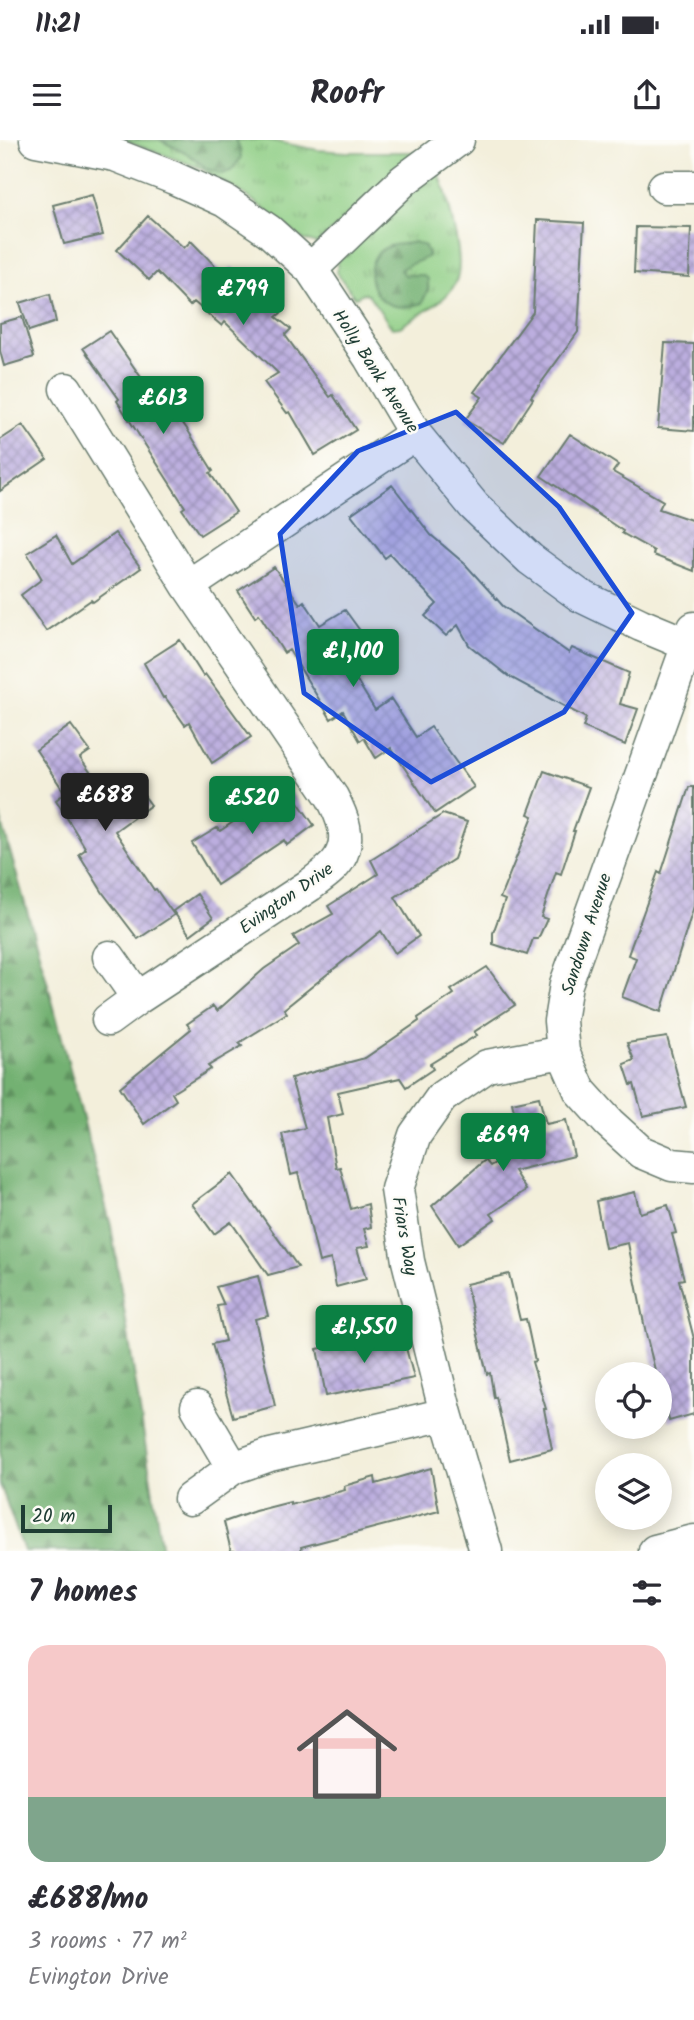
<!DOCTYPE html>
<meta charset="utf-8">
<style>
body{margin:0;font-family:Kalam,sans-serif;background:#f2f2f3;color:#2b2b33;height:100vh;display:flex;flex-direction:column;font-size:26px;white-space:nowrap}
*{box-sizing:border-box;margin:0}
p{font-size:23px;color:#7c7c81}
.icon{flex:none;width:38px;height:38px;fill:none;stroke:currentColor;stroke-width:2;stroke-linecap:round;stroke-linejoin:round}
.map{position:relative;height:1411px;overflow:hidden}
.sheet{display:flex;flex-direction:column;background:#fff;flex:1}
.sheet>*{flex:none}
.buttons{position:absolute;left:595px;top:1222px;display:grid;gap:14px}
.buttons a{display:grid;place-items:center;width:77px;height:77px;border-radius:50%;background:#fff;box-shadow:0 4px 18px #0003;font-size:35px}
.scale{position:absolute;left:21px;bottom:18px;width:91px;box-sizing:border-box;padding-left:7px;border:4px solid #1f3d34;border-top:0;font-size:19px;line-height:24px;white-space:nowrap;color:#1f3d34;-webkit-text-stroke:5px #fdfcf7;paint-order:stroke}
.price{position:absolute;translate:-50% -60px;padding:0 16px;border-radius:7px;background:#0b8043;color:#fff;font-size:23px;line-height:46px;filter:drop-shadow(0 2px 4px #0008)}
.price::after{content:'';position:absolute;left:50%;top:42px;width:21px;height:16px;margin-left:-10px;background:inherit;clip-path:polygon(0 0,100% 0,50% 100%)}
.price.active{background:#222;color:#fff}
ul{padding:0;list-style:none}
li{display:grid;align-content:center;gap:14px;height:371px;padding:0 28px}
li span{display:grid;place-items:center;height:217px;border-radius:21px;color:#555}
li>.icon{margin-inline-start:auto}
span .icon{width:126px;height:126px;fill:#fffc;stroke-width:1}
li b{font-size:30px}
h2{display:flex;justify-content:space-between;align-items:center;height:84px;padding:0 28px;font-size:30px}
.status{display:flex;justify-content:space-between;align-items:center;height:49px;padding:0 35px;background:#fff;direction:ltr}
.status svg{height:19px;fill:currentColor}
header{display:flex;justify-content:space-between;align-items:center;height:91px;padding:0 28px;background:#fff;font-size:32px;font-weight:700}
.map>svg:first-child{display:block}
</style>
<div class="status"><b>11:21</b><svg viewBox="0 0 49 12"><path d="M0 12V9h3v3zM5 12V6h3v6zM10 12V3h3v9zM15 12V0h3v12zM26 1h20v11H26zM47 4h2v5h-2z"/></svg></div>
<header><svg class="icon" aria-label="menu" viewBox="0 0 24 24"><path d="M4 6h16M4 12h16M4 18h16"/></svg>Roofr<svg class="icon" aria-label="share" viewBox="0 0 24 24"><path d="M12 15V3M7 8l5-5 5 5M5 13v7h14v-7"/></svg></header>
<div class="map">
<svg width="694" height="1411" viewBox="0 0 694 1411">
<defs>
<pattern id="grass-tufts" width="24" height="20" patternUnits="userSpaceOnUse" patternTransform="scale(1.75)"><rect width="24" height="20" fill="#8fce85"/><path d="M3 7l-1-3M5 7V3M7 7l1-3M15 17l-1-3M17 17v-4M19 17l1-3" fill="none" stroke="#74a86e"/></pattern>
<pattern id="forest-firs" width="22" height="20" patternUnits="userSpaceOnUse" patternTransform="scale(1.75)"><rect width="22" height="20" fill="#73b172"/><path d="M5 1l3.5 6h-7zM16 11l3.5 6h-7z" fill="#5e915e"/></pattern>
<pattern id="building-cross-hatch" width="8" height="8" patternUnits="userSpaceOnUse" patternTransform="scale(1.75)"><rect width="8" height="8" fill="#bcaedf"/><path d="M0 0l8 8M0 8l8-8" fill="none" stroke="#988fb6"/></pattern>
</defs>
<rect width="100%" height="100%" fill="#fdfcf7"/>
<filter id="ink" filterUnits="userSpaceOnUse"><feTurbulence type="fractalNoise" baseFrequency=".0143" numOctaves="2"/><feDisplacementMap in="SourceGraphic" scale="14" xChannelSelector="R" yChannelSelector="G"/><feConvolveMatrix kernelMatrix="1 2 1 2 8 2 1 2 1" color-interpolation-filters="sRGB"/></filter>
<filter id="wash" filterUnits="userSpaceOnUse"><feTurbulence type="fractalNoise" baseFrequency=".00686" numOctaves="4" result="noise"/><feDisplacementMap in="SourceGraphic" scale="28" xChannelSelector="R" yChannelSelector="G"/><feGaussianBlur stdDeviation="1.57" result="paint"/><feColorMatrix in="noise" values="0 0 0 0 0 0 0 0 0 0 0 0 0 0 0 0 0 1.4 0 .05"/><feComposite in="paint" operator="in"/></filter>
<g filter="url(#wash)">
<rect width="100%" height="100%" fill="#f3efdb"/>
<path fill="url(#grass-tufts)" stroke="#57865c" stroke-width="2" d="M122 0H268L318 10 347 12H420L317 104 304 100 247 56 198 27Z
M437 31C446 47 449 66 453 84 469 152 453 153 400 187L392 188 368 154 363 153 355 158 337 133 338 120Z"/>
<path fill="url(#forest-firs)" stroke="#497753" stroke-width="2" d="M160 0H235L240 9 241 18 231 31 222 34 207 29 191 16Z
M414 102 425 106 428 116C419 123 408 123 400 130L405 135H422L428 139V150L422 163C413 166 405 168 395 166 368 161 360 119 387 107 395 103 406 105 414 102Z
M0 676 47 841 111 1086 162 1411H24L0 1344Z"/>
<g id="blocks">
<path fill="url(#building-cross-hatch)" d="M92 55 103 95 64 104 53 65Z
M148 76 184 108 191 101 224 135 232 127 281 173 276 177 291 189 285 195 330 257 333 255 356 290 315 315 290 272 287 273 264 242 278 233 225 182 222 186 194 162 190 166 157 132 149 140 117 110Z
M537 80 584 83 578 192 531 257 533 259 504 303 465 280 482 257 474 252 533 172Z
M636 87 691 88 689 137 634 133Z
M50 154 56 182 29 191 20 163Z
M22 177 34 217 4 226 0 211V183Z
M109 191 145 243 151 239 187 289 213 331 210 333 236 372 200 395 182 369 185 367 117 261 119 259 83 208Z
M665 203 694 204V291L658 288Z
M23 285 47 319 0 351V300Z
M570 294 618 325 613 332 663 361 659 369 694 381V431L653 415 654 411 622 393 623 391 541 336Z
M392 345 431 395 465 424 503 466 569 513 572 508 629 533 620 564 638 569 625 605 583 587 586 578 508 536 469 505 458 485 446 496 425 476 437 464 390 414 385 418 351 374Z
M115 393 141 428 93 462 91 460 46 491 21 455 42 439 27 413 56 395 72 424Z
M274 427 300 464 304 461 320 485 345 470 361 492 337 508 375 570 391 559 416 597 431 587 474 647 435 673 391 608 376 618 364 598 360 601 343 571 331 579 289 510 284 513 259 474 255 477 238 451Z
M180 500 203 536 205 534 251 597 212 623 189 582 185 585 165 557 163 558 144 523Z
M71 585 90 611 80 618 109 658 133 641 151 665 115 691 154 750 156 749 174 775 138 799 103 753 79 714 86 709 56 660 65 653 36 610Z
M544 631 589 647 573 691H575L561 734 556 732 541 777 547 779 538 799H533L527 815 493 804V793L505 760 500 758 533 676 528 674Z
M689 647H694V766L661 872 622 857 636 818 628 815 658 732 661 734Z
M288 648 314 685 287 705 284 700 217 745 192 703 217 688 220 691 255 667 258 670Z
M443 674 467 682 454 719 395 757 419 796 395 813 381 791 284 869 287 873 239 903 242 906 208 926 211 929 172 953 176 960 144 984 120 947 191 889 187 884 213 866 217 871 264 829 299 805 293 796 333 774 328 766 378 734 371 720Z
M197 754 213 778 190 795 173 771Z
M487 827 515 865 474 892 477 895 430 924 433 929 406 947 400 938 338 952 343 974 327 978 336 1028 340 1027 351 1069 368 1064 371 1087 364 1089 369 1106 357 1108 366 1139 336 1147 331 1119 319 1122 298 1033 291 1035 282 994 305 988 291 938 365 918 419 881 418 878 454 854 451 850Z
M667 897 686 967 643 976 634 944 631 945 624 924 634 920 627 903Z
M539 957 546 984 566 980 574 1016 514 1031 526 1050 491 1074 495 1079 458 1105 432 1066 485 1020 490 1026 523 1006 512 963Z
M232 1034 298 1127 268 1135 231 1082 214 1094 192 1064Z
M635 1052 640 1073 668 1065 676 1093 672 1094 684 1139 679 1140 694 1199V1274L669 1281 660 1234H656L646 1194 628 1103 605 1108 596 1061Z
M509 1134 520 1180 526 1179 535 1221 532 1222 546 1269H544L552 1309 510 1320 496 1257 494 1258 490 1233 487 1234 466 1144Z
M258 1136 268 1176 255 1179 275 1266 233 1277 212 1204 225 1201 217 1166 224 1165 216 1147Z
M402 1193 414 1238 326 1256 317 1209 351 1202 352 1205Z
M431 1328 439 1371 301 1407 302 1411H231L224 1382 255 1371 290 1362V1365L345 1350 344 1346 375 1337 376 1344Z"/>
</g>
</g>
<g filter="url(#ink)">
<use href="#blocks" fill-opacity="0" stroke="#697b6e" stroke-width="2"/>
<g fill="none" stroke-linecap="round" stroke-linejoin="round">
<defs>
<path id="minor" d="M36 0 115 15 174 38 225 61 269 91 311 129 370 218 415 294 474 366 530 419 579 455 641 485 694 507
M664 47H694
M311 129 404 40 458 0
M66 249 188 446 332 657C342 676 352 698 339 719 333 729 319 738 310 745L138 858 108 880
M188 446 415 294
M694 488 566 844 560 881 563 912 580 951 609 983 641 1012 672 1025 694 1027
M109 817 138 858
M197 1267 233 1328
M190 1359 233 1328 270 1315 446 1274
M486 1411 446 1274 408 1121 397 1049 415 995 442 957 487 926 563 912
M655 1411 694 1401"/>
</defs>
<use href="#minor" stroke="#697b6e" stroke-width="35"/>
<use href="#minor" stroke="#fff" stroke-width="32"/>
</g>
</g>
<path fill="#1d4ed8" fill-opacity="0.2" stroke="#1d4ed8" stroke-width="5" stroke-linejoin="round" d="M456 272 559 367 632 473 564 572 431 642 304 553 280 394 358 311Z"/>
<g text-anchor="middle" stroke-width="5" stroke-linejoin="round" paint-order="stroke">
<g font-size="18" fill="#1f3d34" stroke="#fdfcf7">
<text transform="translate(376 231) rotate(57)" y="6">Holly Bank Avenue</text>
<text transform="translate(286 758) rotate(-35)" y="6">Evington Drive</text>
<text transform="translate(586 794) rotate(-72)" y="6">Sandown Avenue</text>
<text transform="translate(405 1096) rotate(80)" y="6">Friars Way</text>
</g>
</g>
</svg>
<div class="buttons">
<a><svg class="icon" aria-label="locate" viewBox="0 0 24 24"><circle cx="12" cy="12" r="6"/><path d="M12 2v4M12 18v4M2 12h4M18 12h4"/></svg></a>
<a><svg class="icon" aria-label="layers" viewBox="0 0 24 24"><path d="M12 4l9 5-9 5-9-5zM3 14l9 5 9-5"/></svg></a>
</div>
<div class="scale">20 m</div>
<b class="price" style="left:243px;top:187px">£799</b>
<b class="price" style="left:163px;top:296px">£613</b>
<b class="price" style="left:353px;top:549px">£1,100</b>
<b class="price active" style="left:105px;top:693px">£688</b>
<b class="price" style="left:252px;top:696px">£520</b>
<b class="price" style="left:503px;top:1033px">£699</b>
<b class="price" style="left:364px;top:1225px">£1,550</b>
</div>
<section class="sheet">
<h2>7 homes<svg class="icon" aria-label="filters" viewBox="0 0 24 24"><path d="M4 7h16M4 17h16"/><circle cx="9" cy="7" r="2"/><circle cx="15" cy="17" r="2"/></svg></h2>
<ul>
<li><span style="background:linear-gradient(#f6c9c9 70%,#7fa58c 0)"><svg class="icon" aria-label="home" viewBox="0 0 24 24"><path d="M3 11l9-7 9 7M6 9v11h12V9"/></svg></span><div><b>£688/mo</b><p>3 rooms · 77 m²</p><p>Evington Drive</p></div></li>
</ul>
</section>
